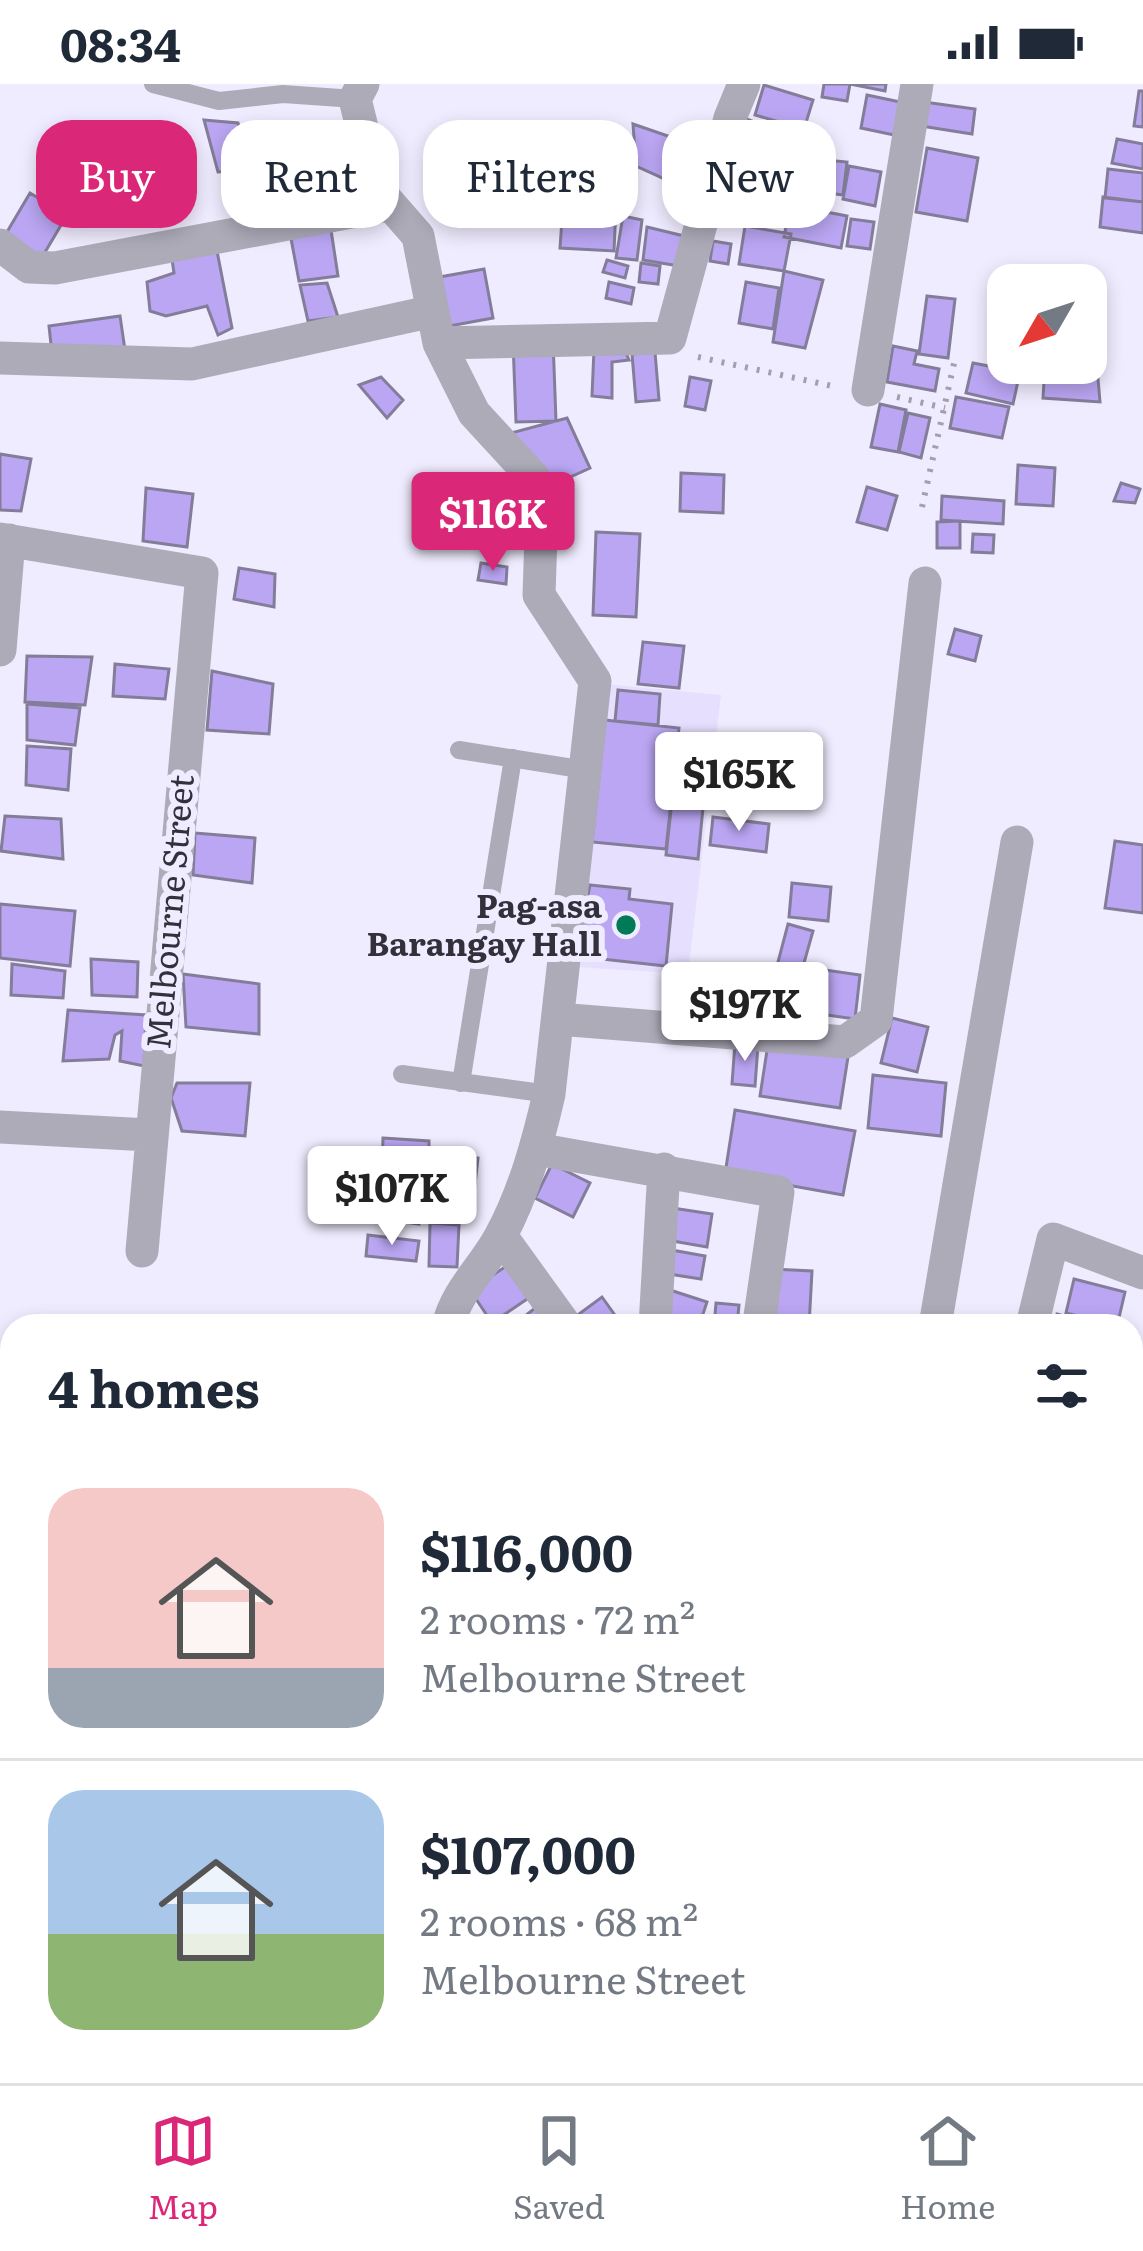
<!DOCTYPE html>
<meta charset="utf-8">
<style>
body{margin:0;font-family:Literata,serif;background:#f6f6f7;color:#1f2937;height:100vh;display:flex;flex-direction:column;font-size:45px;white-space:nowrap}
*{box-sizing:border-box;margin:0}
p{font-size:39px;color:#747a83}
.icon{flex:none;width:66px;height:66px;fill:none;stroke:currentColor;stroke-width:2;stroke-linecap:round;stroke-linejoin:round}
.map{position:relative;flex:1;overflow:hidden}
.details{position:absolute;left:0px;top:1230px;width:1143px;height:771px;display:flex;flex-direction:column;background:#fff;border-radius:36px 36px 0 0;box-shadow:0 6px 18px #0003}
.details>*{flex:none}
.hud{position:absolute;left:36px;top:36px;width:1071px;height:108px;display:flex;gap:24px}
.needle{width:78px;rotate:231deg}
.fabs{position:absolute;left:987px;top:180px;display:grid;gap:24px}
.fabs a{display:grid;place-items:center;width:120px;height:120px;border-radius:24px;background:#fff;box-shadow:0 6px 18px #0003;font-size:60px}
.price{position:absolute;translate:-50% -102px;padding:0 27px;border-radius:12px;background:#fff;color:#222;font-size:39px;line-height:78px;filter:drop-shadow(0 3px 6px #0008)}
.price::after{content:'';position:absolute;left:50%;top:72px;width:36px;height:27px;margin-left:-18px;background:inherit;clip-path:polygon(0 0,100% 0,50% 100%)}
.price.on{background:#db2777;color:#fff}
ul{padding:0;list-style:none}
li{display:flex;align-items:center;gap:36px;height:300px;padding:0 48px}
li+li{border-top:3px solid #e0e1e3}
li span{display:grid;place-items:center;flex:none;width:336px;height:240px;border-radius:36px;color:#555}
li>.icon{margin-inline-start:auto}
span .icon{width:144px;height:144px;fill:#fffc;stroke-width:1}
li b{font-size:51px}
h2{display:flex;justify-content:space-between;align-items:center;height:144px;padding:0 48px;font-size:51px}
.tag{padding:0 42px;border-radius:36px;background:#fff;box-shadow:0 6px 18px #0003;font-size:42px;line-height:108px}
.tag.on{background:#db2777;color:#fff}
.status{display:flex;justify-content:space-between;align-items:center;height:84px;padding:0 60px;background:#fff;direction:ltr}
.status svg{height:33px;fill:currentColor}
.tab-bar{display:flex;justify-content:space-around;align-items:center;height:168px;border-top:3px solid #e0e1e3;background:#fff;font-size:33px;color:#747a83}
.tab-bar a{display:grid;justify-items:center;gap:6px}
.tab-bar .on{color:#db2777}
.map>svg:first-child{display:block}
</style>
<div class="status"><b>08:34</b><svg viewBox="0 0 49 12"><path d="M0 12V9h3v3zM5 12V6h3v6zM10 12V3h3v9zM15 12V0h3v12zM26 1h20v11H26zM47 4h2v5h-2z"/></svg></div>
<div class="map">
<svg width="1143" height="1999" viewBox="0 0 1143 1999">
<rect width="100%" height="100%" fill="#f0ecff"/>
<path fill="#e6dffe" d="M604 600 721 611 688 890 576 883Z
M118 1989H270L276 1999H116Z"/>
<path fill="#baa6f3" stroke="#847d99" stroke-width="3" d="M824 0H886L885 7 850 0 847 17 822 13Z
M764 1 813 16 804 45 755 31Z
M1139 7H1143V43L1134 42Z
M867 11 900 18 894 51 861 44Z
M924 18 975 25 972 50 921 42Z
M744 34 785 50 778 67 737 51Z
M204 36 238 39 249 86 218 88Z
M633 40 703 64 680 102 636 82Z
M791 54 808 59 803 77 786 72Z
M1117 55 1143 60V85L1112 79Z
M927 64 978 74 967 137 916 128Z
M738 68 752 71 746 103 732 101Z
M755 71 779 75 773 106 749 103Z
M781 75 803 80 797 111 775 107Z
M816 75 847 78 843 111 813 107Z
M849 82 881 88 875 122 843 115Z
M1108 85 1143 89V118L1105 114Z
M30 109 67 131 41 175 4 153Z
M1103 113 1143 118V149L1100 143Z
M563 121 616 124 614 167 560 164Z
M790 121 847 132 841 164 784 153Z
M623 132 642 136 637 176 616 174Z
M851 135 874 138 870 165 847 162Z
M745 142 791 150 784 187 739 180Z
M647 143 684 152 679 182 643 176Z
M289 144 331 146 338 192 299 197Z
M713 157 731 160 728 180 710 177Z
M216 162 232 244 218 251 207 222 166 232 150 227 147 198 174 189 171 169Z
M607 176 628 182 625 194 603 188Z
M641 179 660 182 658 200 639 198Z
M484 185 493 234 444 243 434 194Z
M784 187 823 196 805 264 773 258Z
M609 198 634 204 631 220 606 214Z
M746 198 779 204 773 245 739 239Z
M327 199 338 233 308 237 300 201Z
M927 212 955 215 948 274 919 270Z
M120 232 126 273 52 270 49 242Z
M553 256 556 337 516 338 513 258Z
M623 262 629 276 612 278V314L592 312 594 265Z
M893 262 917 267 914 280 939 285 935 307 887 298Z
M655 268 659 316 636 318 632 270Z
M973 279 1020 288 1013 320 966 309Z
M1045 279 1097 283 1100 318 1043 314Z
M381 293 403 316 387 334 359 301Z
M690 293 711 297 705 326 685 322Z
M956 313 1009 323 1002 354 950 344Z
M880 320 906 326 898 368 871 363Z
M908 329 930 334 921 374 899 368Z
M567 334 590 384 555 400 511 349Z
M0 370 31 375 21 427 0 426Z
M1018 381 1055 384 1053 422 1016 420Z
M681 389 724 391 723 429 680 427Z
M1121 399 1140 405 1135 419 1114 417Z
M867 403 897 412 887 446 857 438Z
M146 404 193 410 187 463 143 457Z
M942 412 1004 417 1003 440 941 436Z
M960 437V464H937V438Z
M596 448 640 450 636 533 593 531Z
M973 450 994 451 993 469 972 468Z
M481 479 507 483 506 500 478 496Z
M239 484 275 490 274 523 234 515Z
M955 545 981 552 975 577 948 570Z
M643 558 684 562 679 604 638 600Z
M27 572 92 573 85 621 25 618Z
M115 580 169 585 165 615 113 612Z
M212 587 273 600 269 650 207 646Z
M618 606 660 610 658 641 615 637Z
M27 620 80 624 75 661 27 656Z
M605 636 679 644 666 765 592 758Z
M27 662 71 665 68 706 26 701Z
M675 690 706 693 698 775 666 771Z
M5 732 61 735 63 775 1 767Z
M713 733 769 740 766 768 710 761Z
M195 749 255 754 252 799 193 791Z
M1115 757 1143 761V829L1105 824Z
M792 799 831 803 828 837 789 833Z
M590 801 630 805 629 815 672 820 666 882 583 873 584 856H579Z
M0 820 75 827 70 882 0 874Z
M788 840 813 847 797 904 773 897Z
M91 875 138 878 137 913 92 911Z
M12 880 65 887 63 914 11 911Z
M825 886 860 891 855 935 820 930Z
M183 890 259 900V950L186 943Z
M68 926 146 931 144 982 120 977 122 947 115 951 109 975 63 977Z
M892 934 928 943 917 988 881 979Z
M735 959 758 961 755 1002 732 1000Z
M768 960 848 973 840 1024 760 1012Z
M873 991 946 999 941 1052 868 1044Z
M177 999H250L245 1052 182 1047 171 1014Z
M735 1026 855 1047 843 1111 725 1090Z
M383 1054 429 1057V1085L382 1084Z
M439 1069 478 1074 472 1126 434 1122Z
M552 1080 590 1099 573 1133 535 1114Z
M379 1100 424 1105 419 1140 375 1134Z
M666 1123 712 1130 707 1163 661 1155Z
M430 1139 459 1141 457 1183 429 1182Z
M368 1151 419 1157 416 1177 366 1172Z
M666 1165 705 1172 701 1195 662 1189Z
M508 1181 530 1213 492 1239 470 1206Z
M772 1185 812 1187 809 1242H769Z
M1074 1195 1125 1208 1117 1242 1066 1229Z
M670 1206 707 1218 699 1242 662 1231Z
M602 1213 622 1241 621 1242H588L579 1230Z
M543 1218 559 1242H512Z
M716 1219 739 1221 737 1242H714Z
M1057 1230 1100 1242H1054Z
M1131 1508H1143V1608L1131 1607Z
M0 1783 12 1786V1826L0 1823Z
M0 1831 12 1834V1885L0 1883Z
M1139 1859 1131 1963V1860Z"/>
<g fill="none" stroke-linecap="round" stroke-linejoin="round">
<path stroke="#a39faf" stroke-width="6" stroke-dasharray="3 9" stroke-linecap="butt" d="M698 273 837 303
M897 313 945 324
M922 423 955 275"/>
<path stroke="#aeabb9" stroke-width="18" d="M153 0 219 17 283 10 355 15
M459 666 586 686
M402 990 549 1010
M461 999 513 674"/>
<path stroke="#aeabb9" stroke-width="33" d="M363 0 355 15 377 105 418 152 439 259 474 329 533 393 542 422 539 511 595 597 549 1010C538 1058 524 1109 500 1153 484 1183 456 1207 448 1242
M0 161 29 183 55 184 388 121
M439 259 670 254 730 34 744 0
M0 274 192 280 429 228
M868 306 917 0
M0 455 202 489 142 1167
M0 566 9 456
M558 935 845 958 876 936 925 499
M0 1043 149 1051
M536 1065 778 1108 759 1239
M501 1152 566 1242
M655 1242 664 1085
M935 1242 1017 758
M1032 1242 1053 1155 1143 1189
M1131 1366 1143 1369
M0 1498 12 1500
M0 1767 12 1769
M550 1989 564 1999"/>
<path stroke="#79738b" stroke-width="33" d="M1131 1718 1143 1711
M1131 1793 1143 1785
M683 1999 699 1989
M804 1999 820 1989"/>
</g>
<circle fill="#037a57" stroke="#f0ecff" stroke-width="4.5" cx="626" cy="841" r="12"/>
<g text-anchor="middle" stroke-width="12" stroke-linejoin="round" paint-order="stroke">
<g font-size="33" font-weight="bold" fill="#33303c" stroke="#f0ecff" text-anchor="end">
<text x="602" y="834">Pag-asa<tspan x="602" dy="38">Barangay Hall</tspan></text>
</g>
<g font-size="33" fill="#33303c" stroke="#f0ecff">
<text transform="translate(170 828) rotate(-85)" y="12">Melbourne Street</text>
</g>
</g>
</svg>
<div class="fabs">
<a><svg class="needle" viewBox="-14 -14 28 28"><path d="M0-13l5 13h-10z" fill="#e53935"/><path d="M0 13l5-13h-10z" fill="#747a83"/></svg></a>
</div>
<b class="price on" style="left:493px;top:490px">$116K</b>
<b class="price" style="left:739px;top:750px">$165K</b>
<b class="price" style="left:745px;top:980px">$197K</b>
<b class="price" style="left:392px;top:1164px">$107K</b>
<div class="hud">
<a class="tag on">Buy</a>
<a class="tag">Rent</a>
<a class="tag">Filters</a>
<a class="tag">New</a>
</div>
<section class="details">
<h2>4 homes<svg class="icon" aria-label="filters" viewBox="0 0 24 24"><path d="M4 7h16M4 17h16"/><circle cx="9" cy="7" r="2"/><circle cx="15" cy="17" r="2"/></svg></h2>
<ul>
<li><span style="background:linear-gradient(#f6c9c9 75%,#9aa5b1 0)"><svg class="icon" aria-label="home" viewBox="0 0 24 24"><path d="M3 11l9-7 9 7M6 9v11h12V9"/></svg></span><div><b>$116,000</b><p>2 rooms · 72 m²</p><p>Melbourne Street</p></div></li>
<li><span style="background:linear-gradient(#a9c7e8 60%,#8fb573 0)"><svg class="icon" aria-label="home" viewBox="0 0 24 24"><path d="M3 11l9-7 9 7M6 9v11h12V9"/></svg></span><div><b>$107,000</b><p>2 rooms · 68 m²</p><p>Melbourne Street</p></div></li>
</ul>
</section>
</div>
<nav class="tab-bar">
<a class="on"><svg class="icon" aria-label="map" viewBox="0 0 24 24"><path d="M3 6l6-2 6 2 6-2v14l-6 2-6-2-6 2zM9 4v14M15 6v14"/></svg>Map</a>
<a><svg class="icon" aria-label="saved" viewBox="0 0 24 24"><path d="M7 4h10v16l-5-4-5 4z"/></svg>Saved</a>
<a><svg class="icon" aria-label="home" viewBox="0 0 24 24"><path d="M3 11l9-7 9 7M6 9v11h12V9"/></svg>Home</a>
</nav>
